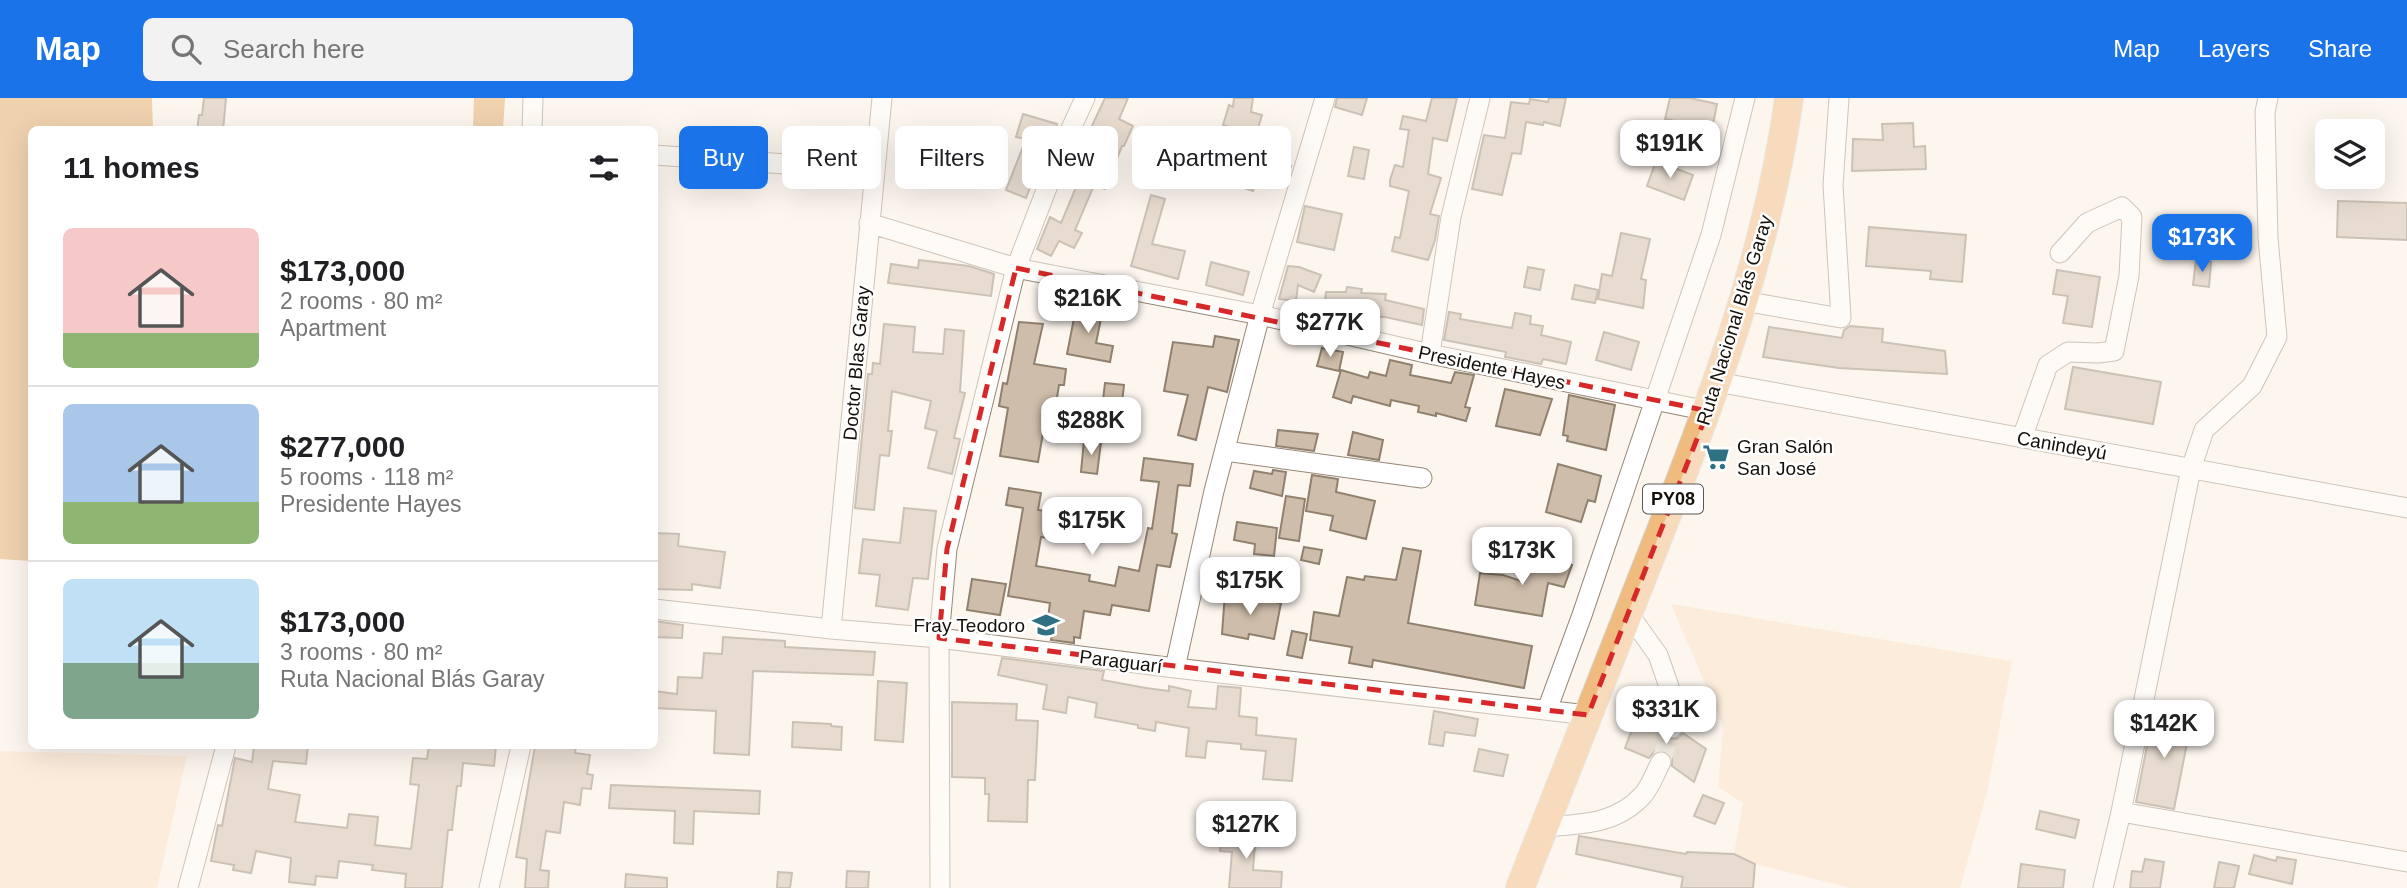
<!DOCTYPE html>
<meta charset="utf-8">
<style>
body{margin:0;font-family:Arial,sans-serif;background:#f2f2f2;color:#202124;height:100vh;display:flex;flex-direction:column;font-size:26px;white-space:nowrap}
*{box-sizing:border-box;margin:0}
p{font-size:23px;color:#757577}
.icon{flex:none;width:38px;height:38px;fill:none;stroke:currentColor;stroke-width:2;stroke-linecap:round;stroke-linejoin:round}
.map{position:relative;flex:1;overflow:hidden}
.sheet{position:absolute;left:28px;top:28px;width:630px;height:623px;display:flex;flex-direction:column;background:#fff;border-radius:10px;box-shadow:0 7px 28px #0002}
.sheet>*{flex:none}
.banner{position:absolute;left:679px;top:28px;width:665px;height:63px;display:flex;gap:14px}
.controls{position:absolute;left:2315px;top:21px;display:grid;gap:14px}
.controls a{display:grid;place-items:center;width:70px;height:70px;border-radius:10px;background:#fff;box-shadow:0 7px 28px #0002;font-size:35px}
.price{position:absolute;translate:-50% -60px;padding:0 16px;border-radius:14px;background:#fff;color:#222;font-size:23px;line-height:46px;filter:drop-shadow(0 2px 4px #0008)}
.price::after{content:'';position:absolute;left:50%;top:42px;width:21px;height:16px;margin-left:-10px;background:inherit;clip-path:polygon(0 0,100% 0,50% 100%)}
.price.current{background:#1a73e8;color:#fff}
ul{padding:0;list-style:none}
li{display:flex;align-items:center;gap:21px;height:175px;padding:0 35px}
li+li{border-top:2px solid #e0e0e0}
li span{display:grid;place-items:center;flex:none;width:196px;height:140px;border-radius:10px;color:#555}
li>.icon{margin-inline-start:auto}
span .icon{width:84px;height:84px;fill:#fffc;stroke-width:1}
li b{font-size:30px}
h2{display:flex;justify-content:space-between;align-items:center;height:84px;padding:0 35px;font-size:30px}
.tag{padding:0 24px;border-radius:10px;background:#fff;box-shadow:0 7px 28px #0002;font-size:24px;line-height:63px}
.tag.current{background:#1a73e8;color:#fff}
header{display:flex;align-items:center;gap:42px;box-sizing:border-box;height:98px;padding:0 35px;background:#1a73e8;color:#fff}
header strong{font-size:33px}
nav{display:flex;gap:38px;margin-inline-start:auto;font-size:24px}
.search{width:490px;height:63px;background:#f2f2f2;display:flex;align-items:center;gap:18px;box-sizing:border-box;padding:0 24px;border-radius:10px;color:#757577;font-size:26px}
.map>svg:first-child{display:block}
</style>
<header>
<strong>Map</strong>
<div class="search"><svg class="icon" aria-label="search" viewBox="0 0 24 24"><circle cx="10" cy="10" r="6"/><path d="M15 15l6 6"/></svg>Search here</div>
<nav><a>Map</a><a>Layers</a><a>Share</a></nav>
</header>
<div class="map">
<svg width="2407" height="790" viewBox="0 0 2407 790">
<rect width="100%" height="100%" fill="#fdf6ef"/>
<path fill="#fae1c6" d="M1671 506 2012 563 1987 695 1960 790H1851L1755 766 1734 756 1743 705 1718 689 1723 628Z
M0 653 187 658 157 790H0Z"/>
<path fill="#dda460" d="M0 0H152L153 31 32 32 31 463 0 461Z
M474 0H505L503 31H473Z"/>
<path fill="#cebdaa" stroke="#90816f" stroke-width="2" d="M204 0H226L223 32H197L199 17H202Z
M1105 0H1128L1119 21 1133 28 1124 48H1122L1105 91 1094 87 1075 132 1082 135 1074 150 1059 143 1051 158 1037 151 1050 119 1061 125 1085 68 1075 64Z
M1234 0H1253L1251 14 1262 17 1258 30 1283 37 1275 63 1291 68 1286 86 1258 79 1253 93 1235 87 1237 81 1225 79 1233 30 1223 27 1229 7 1233 9Z
M1337 0H1367L1362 17 1335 9Z
M1432 0H1457L1447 43 1433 40 1428 76 1441 80 1430 116 1439 118 1435 142 1428 162 1392 153 1395 139 1400 140 1409 93 1390 88V82L1395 67 1403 69 1409 32 1400 31 1403 18 1426 23Z
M1549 0H1566L1560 28 1544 24 1543 27 1526 24 1521 56 1512 55 1502 97 1472 91 1484 37 1505 40 1511 4 1529 6 1530 1 1548 4Z
M1670 0H1690L1717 6 1712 31 1665 21Z
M1023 16 1057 26 1050 48 1047 47 1026 100 1006 92 1026 41 1016 39Z
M1913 25 1914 49 1925 48 1926 71 1852 73 1853 41 1883 42 1882 26Z
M1354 49 1369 52 1364 81 1348 78Z
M1656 63 1693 77 1684 102 1647 88Z
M1151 97 1165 101 1152 146 1185 153 1178 181 1131 168Z
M2338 103 2407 105V142L2337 139Z
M1305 108 1342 116 1334 152 1297 144Z
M1869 129 1966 137 1962 184 1930 181 1931 173 1866 168Z
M1621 135 1650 141 1641 181 1646 182 1643 210 1598 201 1602 176 1612 178Z
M919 162 969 168 994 176 991 198 888 185 891 166 918 170Z
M2196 162 2211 164 2209 189 2193 187Z
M1211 164 1249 174 1243 197 1206 187Z
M1288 168 1299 169 1321 177 1314 194 1298 187 1296 203 1279 201Z
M1528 169 1544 172 1540 192 1524 189Z
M2057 172 2100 179 2092 229 2063 225 2068 198 2053 196Z
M1575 187 1598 192 1595 205 1572 201Z
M1347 189 1362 191 1361 195 1386 196 1385 202 1424 211 1422 227 1385 219 1361 218 1362 208 1325 203 1326 194H1346Z
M1077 205 1103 211 1096 245 1113 248 1110 264 1067 256Z
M1449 214 1461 216 1460 221 1512 230 1515 215 1531 218 1530 226 1543 228 1541 237 1571 244 1566 266 1543 261 1541 266 1505 259 1506 254 1444 242Z
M1019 224 1043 226 1034 266 1066 271 1064 287H1059L1054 319 1046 318 1038 364 1000 358 1008 310 999 308 1003 285 1007 286Z
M884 226 915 229 913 254 943 256 945 231 964 233 960 294 965 295 954 340 960 341 952 376 928 370 937 333 925 330 931 303 892 293 888 333H892L889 358 880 357 874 412 855 410 868 276H872L873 265 880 266Z
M1850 228 1883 231 1882 244 1945 253 1947 276 1839 270 1763 259 1769 229 1842 240 1844 232Z
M1604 234 1639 244 1631 272 1596 262Z
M1215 238 1239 242 1227 294 1208 289 1196 342 1178 337 1188 297 1164 293 1173 244 1213 249Z
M1322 250 1343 254 1339 273 1317 268Z
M1390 262 1412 267 1410 277 1451 285 1455 274 1474 277 1465 309 1470 310 1466 323 1436 315V318L1418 314 1419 308 1391 302 1390 308 1353 298 1351 305 1333 299 1341 272 1368 280 1370 274 1386 278Z
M2073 269 2161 284 2153 326 2065 311Z
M1105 285 1124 287 1119 330 1100 328Z
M1505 291 1552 301 1540 337 1496 328Z
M1569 297 1615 307 1606 352 1567 343 1568 338 1563 337Z
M1278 332 1318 336 1314 353 1276 348Z
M1353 334 1383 342 1379 362 1348 357Z
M1084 342 1101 344 1097 376 1081 374Z
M1144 360 1193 366 1190 388 1178 387 1172 435 1177 436 1170 469 1157 467 1149 513 1112 507 1110 517 1084 513 1080 540 1074 539V545L1051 542 1052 536 1046 535 1050 505 1008 498 1023 410 1006 407 1009 390 1041 395 1038 412 1046 413 1045 417 1091 424 1088 445 1041 439 1036 468 1090 477 1089 483 1115 488 1119 469 1139 473 1148 430 1152 431 1159 384 1141 382Z
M1558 366 1601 378 1595 404 1588 402 1581 424 1546 414Z
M1273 372 1286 374 1282 398 1250 390 1254 373 1272 376Z
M1312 377 1338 381 1336 394 1375 403 1366 441 1330 432 1333 418 1306 413Z
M1286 398 1305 401 1299 443 1279 440Z
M904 410 936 413 928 481 913 480 908 512 876 508 880 477 859 475 863 441 900 445Z
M1237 424 1277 430 1274 458 1254 456 1255 446 1234 442Z
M654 435 679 436 678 448 725 454 720 490 692 486V492L654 491Z
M1304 449 1322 452 1319 466 1301 462Z
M1403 450 1421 453 1408 525 1532 548 1524 590 1373 562 1372 569 1349 565 1352 549 1310 542 1314 514 1339 518 1347 479 1364 482 1365 478 1396 482Z
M1532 458 1572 467 1564 489 1548 485 1542 518 1475 507 1480 475 1503 477 1524 484Z
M972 481 1006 486 1000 517 967 512Z
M1225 495 1281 505 1274 541 1249 536 1248 541 1222 536Z
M654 523 683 527 682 540 654 539Z
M1292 533 1307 536 1302 560 1287 557Z
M723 539 785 543V549L875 554 873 577 753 573 749 657 714 655 716 613 654 610V593L677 596 678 579 702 580 704 555 722 556Z
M1002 560 1104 573 1102 582 1146 590 1169 593V588L1191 593 1188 609 1216 611 1218 588 1241 590 1239 618 1257 620 1256 637 1296 641 1292 683 1263 681 1266 653 1241 651V646L1207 643 1205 660 1186 658 1189 630 1156 624 1155 633 1138 630V627L1095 619 1097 605 1068 599 1066 615 1043 611 1047 587 998 577Z
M878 583 907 585 903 644 875 642Z
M952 604 1017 606 1016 622 1038 623 1035 682H1028L1027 724 988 723 989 696H985V680L952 679Z
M2154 612 2192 620 2174 711 2136 704Z
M1434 613 1478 621 1475 638 1445 634 1443 648 1429 646Z
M1638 616 1660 625 1661 635 1666 640 1677 641 1683 635 1706 651 1694 684 1672 668V658L1666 653H1655L1649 660 1625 650Z
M793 624 831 626V628L842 629 841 652 792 649Z
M254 648H308L306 666 273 663 268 691 300 697 295 724 347 730 349 716 378 719 375 747 411 751 419 687 410 686 413 660 427 661 429 648H496L494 668 463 665 461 688H457L452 732H448L442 790H405L406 776 372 772 373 767 339 763 337 780 316 778 315 787 289 784 291 760 256 753 251 775 233 772 234 767 211 763 218 727 222 728 235 660 252 664Z
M535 648H576L575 655 590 657 587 676 593 677 591 691 582 690 580 707 564 704 560 735 546 733 540 772 549 773 548 790H525L527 761 516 759Z
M1479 651 1508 657 1503 678 1474 673Z
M611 687 760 693 759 716 694 713 693 746 674 745 675 713 609 710Z
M1703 697 1724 705 1715 726 1694 718Z
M2040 713 2079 722 2075 740 2036 731Z
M1222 730 1256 732 1253 772 1282 774 1281 790H1229L1232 754 1220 753Z
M1579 738 1686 756 1687 754 1734 756 1755 766 1753 790H1681L1683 779 1576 756Z
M2254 757 2276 763 2277 759 2296 762 2292 786 2249 776Z
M2145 761 2164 764 2160 790H2130L2132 773 2142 774Z
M2219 764 2239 768 2234 790H2214Z
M2021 766 2065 772 2063 790H2018Z
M847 773 869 774 868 790H846Z
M778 774 792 775 790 790H777Z
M626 776 667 780V790H625Z"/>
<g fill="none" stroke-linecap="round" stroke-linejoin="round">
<path stroke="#dad3cc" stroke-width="19" stroke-dasharray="19 10" stroke-linecap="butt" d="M1661 664 1672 630"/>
<defs>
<path id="minor" d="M532 32 533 0
M654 57 874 72
M869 125 1016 170 1260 217 1430 256 1708 313
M1743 203 1841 220 1833 87 1839 0
M1430 256 1451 119 1480 0
M1717 284 2407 410
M2022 340 2048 267 2068 254 2098 255 2114 253 2129 178 2132 119 2122 109 2087 125 2060 155
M1225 353 1422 380
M654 511 831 531 939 540 1175 570 1588 617
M1628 515 1658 557 1674 603 1672 630
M831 531 882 0
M1175 570 1214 393 1260 217 1325 0
M1547 612 1582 517 1711 137 1745 0
M2121 714 2407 764
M1544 729C1580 726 1615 727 1642 698 1650 690 1655 675 1661 664
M188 790 226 648
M489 790 521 648
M940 790 939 540 947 451 1016 170 1064 46 1085 0
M2103 790 2121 714 2191 371 2204 332 2252 288 2277 239 2268 140 2265 14 2268 0"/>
<path id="highway" d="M1520 790C1563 680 1606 570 1650 460 1709 311 1767 160 1789 0"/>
</defs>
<use href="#minor" stroke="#978776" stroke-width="21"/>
<use href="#highway" stroke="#d5d4d3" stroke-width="30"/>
<use href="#minor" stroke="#fff" stroke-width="19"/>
<use href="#highway" stroke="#f0bb7e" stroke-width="28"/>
</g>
<path d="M0 0H2407V790H0ZM1016 170 1708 313 1588 617 939 540 947 451Z" fill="#fdf6ef" fill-opacity=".55" fill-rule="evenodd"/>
<path fill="none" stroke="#d62828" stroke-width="5" stroke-dasharray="14 9" stroke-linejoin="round" d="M1016 170 1708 313 1588 617 939 540 947 451Z"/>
<defs>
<symbol id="supermarket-bare" viewBox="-9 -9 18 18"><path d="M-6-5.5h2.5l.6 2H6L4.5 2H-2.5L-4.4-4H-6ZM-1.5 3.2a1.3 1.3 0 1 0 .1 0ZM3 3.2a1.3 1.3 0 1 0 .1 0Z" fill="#2f7083" stroke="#fff" stroke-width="2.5" paint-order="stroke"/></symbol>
<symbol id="school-bare" viewBox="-9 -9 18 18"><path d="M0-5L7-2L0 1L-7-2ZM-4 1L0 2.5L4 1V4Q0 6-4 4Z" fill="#2f7083" stroke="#fff" stroke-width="2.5" paint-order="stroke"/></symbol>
</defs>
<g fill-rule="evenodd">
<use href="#supermarket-bare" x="1697" y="340" width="38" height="38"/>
<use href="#school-bare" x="1027" y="508" width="38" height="38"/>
</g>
<g text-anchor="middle" stroke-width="5" stroke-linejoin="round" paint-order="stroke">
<rect fill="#fff" stroke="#5b5753" stroke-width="2" x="1643" y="386.5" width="60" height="29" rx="5"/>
<g font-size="18" font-weight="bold" fill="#150f09">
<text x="1673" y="407">PY08</text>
</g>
<g font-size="19" fill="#150f09" stroke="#fff">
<text transform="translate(1734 222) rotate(-73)" y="7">Ruta Nacional Blás Garay</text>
<text transform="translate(856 265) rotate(-85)" y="7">Doctor Blas Garay</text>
<text transform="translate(1492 269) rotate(12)" y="7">Presidente Hayes</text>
<text transform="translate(2062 347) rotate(10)" y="7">Canindeyú</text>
<text transform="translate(1121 563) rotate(7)" y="7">Paraguarí</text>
</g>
<g font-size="19" fill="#150f09" stroke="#fff" text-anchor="start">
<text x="1737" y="355">Gran Salón<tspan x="1737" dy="22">San José</tspan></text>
<text x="1025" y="534" text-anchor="end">Fray Teodoro</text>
</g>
</g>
</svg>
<div class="controls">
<a><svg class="icon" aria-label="layers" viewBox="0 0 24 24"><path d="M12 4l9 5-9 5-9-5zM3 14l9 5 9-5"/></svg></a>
</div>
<b class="price" style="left:1670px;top:82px">$191K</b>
<b class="price current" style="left:2202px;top:176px">$173K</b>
<b class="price" style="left:1088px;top:237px">$216K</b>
<b class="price" style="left:1330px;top:261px">$277K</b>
<b class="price" style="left:1091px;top:359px">$288K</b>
<b class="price" style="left:1092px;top:459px">$175K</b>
<b class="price" style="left:1522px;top:489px">$173K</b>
<b class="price" style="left:1250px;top:519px">$175K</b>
<b class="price" style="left:1666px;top:648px">$331K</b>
<b class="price" style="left:2164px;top:662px">$142K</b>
<b class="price" style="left:1246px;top:763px">$127K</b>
<div class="banner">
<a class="tag current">Buy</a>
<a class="tag">Rent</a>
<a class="tag">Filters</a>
<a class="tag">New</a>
<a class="tag">Apartment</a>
</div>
<section class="sheet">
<h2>11 homes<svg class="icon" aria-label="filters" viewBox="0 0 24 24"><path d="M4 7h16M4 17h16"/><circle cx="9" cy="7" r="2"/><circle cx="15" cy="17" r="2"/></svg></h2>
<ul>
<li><span style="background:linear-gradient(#f6c9c9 75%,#8fb573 0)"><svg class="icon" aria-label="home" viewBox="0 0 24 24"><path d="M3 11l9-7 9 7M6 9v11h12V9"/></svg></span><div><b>$173,000</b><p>2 rooms · 80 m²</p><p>Apartment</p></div></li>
<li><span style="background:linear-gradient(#a9c7e8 70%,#8fb573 0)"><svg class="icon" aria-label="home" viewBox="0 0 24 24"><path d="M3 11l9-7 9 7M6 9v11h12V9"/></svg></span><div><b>$277,000</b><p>5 rooms · 118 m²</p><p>Presidente Hayes</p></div></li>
<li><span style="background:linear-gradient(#bfe0f5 60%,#7fa58c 0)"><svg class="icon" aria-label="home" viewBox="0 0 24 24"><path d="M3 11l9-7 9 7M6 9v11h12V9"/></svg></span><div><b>$173,000</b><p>3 rooms · 80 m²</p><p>Ruta Nacional Blás Garay</p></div></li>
</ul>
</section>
</div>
